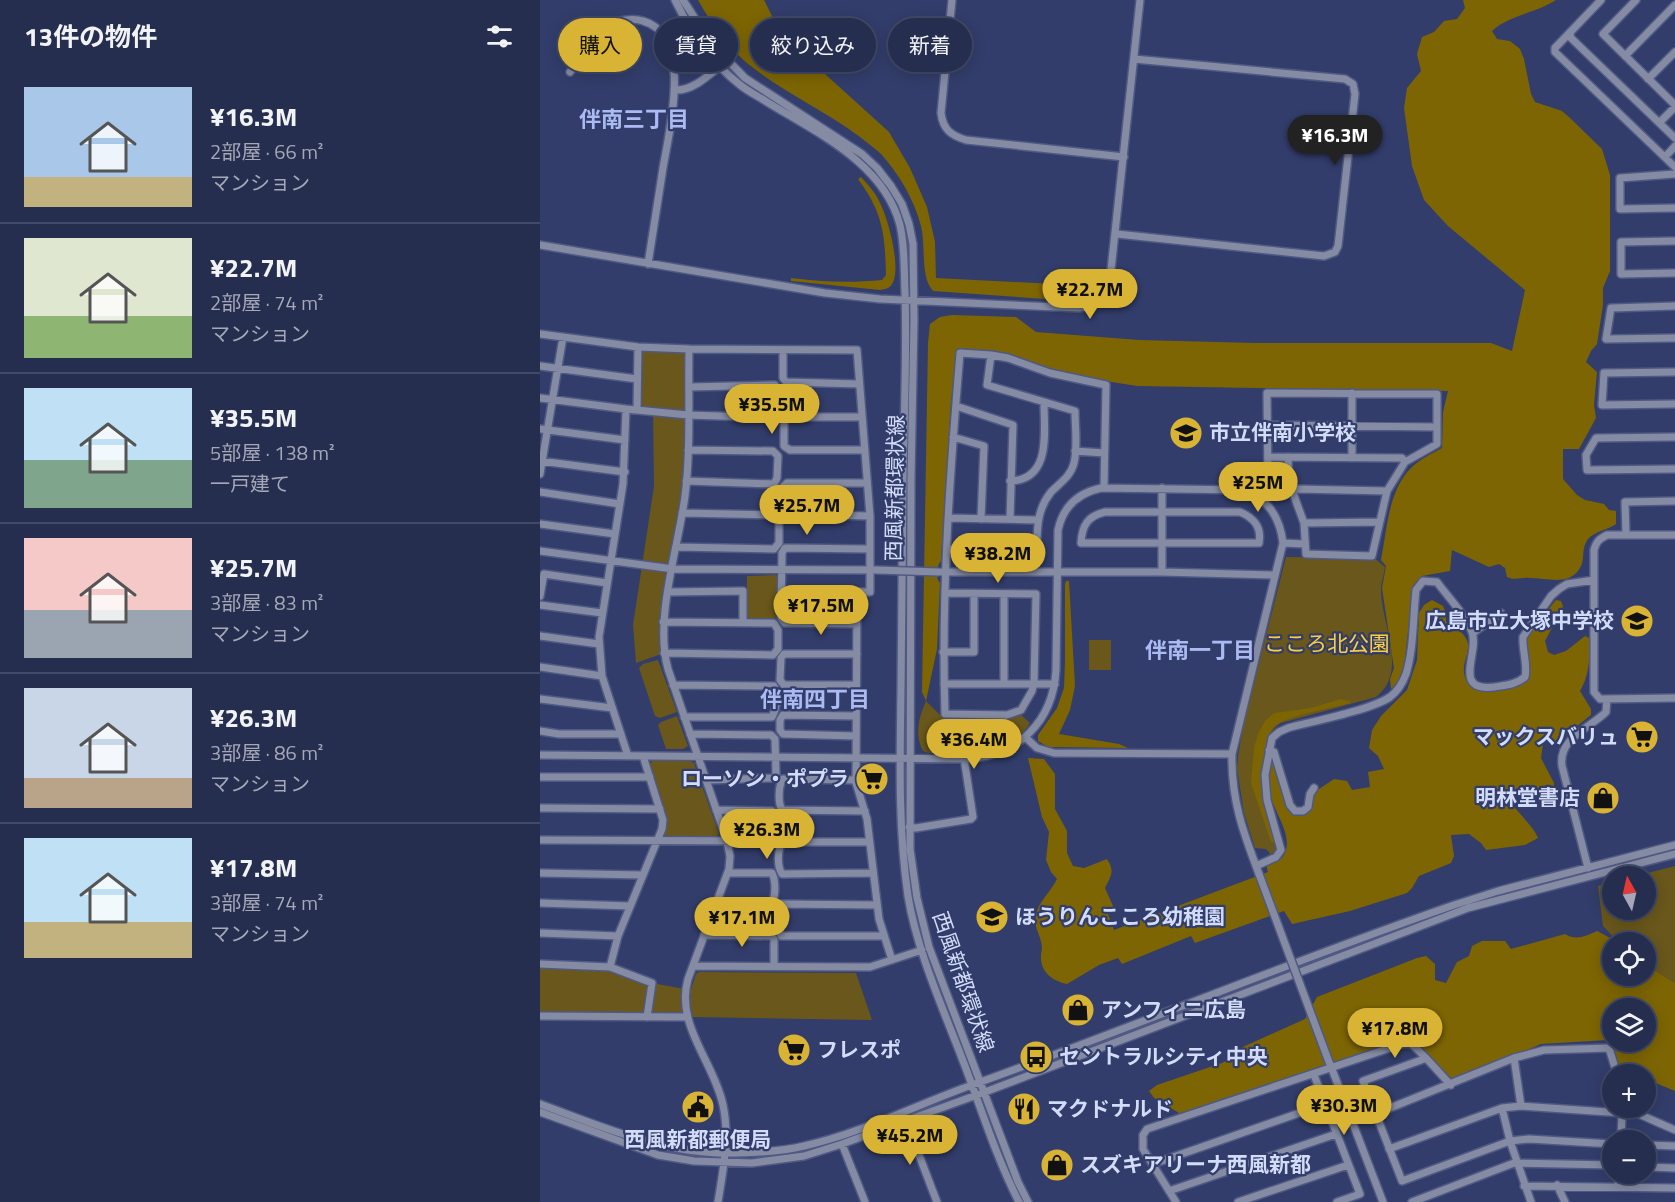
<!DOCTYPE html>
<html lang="ja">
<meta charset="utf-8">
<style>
body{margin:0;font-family:"Titillium Web","Noto Sans JP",sans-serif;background:#2e3657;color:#f1f3f6;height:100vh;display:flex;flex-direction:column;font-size:22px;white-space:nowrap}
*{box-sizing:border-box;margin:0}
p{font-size:20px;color:#a4a8b7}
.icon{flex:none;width:33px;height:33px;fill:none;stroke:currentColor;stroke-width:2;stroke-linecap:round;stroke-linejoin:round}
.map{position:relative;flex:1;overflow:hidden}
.side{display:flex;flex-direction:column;background:#262e50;width:540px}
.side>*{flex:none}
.hud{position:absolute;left:18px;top:18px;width:570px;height:54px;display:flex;gap:12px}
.needle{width:39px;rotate:352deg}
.fabs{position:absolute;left:1062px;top:866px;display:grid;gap:12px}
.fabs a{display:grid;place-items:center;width:54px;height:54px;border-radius:50%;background:#262e50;box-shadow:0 3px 15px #0003,0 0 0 2px #424a67;font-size:30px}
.price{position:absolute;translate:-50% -51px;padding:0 14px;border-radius:21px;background:#d9b334;color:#111;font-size:20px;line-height:39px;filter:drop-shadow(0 2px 3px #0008)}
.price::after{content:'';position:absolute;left:50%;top:36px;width:18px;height:14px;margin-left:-9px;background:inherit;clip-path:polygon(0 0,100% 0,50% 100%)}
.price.current{background:#222;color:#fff}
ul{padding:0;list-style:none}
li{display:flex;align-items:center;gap:18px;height:150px;padding:0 24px}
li+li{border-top:2px solid #424a67}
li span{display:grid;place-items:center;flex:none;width:168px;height:120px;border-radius:0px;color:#555}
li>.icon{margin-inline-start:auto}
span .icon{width:72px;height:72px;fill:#fffc;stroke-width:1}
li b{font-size:26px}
h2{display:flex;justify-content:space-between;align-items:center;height:72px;padding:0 24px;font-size:26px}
.tag{padding:0 21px;border-radius:27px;background:#262e50;box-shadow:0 3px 15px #0003,0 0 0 2px #424a67;font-size:21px;line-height:54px}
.tag.current{background:#d9b334;color:#111}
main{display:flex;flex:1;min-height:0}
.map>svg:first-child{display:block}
</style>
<main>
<section class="side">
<h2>13件の物件<svg class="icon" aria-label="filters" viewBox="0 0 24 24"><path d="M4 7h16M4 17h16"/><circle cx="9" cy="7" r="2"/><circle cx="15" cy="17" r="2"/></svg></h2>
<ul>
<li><span style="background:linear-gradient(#a9c7e8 75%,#c2b280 0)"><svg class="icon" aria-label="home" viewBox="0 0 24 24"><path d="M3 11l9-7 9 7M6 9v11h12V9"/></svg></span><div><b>¥16.3M</b><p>2部屋 · 66 m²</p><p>マンション</p></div></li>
<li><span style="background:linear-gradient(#dfe7d0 65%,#8fb573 0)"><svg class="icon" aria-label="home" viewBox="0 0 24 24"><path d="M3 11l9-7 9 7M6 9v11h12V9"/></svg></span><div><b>¥22.7M</b><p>2部屋 · 74 m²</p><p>マンション</p></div></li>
<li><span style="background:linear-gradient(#bfe0f5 60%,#7fa58c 0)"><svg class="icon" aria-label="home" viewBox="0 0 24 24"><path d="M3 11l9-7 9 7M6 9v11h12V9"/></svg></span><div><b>¥35.5M</b><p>5部屋 · 138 m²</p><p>一戸建て</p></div></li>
<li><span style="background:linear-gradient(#f6c9c9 60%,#9aa5b1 0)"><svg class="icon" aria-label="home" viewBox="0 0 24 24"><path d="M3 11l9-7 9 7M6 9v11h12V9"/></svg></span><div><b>¥25.7M</b><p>3部屋 · 83 m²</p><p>マンション</p></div></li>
<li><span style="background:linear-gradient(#c9d6e8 75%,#b9a48a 0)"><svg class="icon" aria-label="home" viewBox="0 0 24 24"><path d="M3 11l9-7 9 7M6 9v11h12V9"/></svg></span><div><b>¥26.3M</b><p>3部屋 · 86 m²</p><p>マンション</p></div></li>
<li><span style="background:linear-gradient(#bfe0f5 70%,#c2b280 0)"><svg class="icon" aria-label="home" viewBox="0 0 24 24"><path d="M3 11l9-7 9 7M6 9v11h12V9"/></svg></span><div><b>¥17.8M</b><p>3部屋 · 74 m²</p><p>マンション</p></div></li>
</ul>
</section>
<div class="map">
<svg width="1135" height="1202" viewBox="0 0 1135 1202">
<rect width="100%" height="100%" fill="#323d6b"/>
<path fill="#69571b" d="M103 350 143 351 147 354 146 407 143 411 103 409 99 406V354Z
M113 412 148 415 145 491 124 619V653L96 663 93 625 114 486Z
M746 557 834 558 845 567C844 575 841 583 841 590 841 624 869 671 836 697L741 723C708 742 732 820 739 849L733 857 726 849 715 848 704 813 697 769 698 756 703 726Z
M235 575 239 577 237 616 235 620H209L206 617 207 576Z
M549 640H571V670H549Z
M118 660 137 712 120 718 115 716 99 668 103 664Z
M386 701 402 717H468L479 713 490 723C469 757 423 753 388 753L383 751C374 734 379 717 386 701Z
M137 716 148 746 143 749H126L118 725 121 722Z
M112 761H150L154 763 179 834 176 838 127 839 123 834C130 812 116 786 109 765Z
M1135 866V983L1106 965V942H1078L1063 926 1058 886 1072 882V909H1106V876H1096Z
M0 965 70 967 112 983 145 989 147 1017 0 1016Z
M159 972 316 973 332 1020 153 1017 148 998 156 974Z"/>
<path fill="#7d6503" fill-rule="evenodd" d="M158 0H224L238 28 252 44 349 132 370 168 387 207 395 242 396 278 535 285 534 301 393 291C380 277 386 246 381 226 374 199 359 174 341 154 335 148 327 143 320 137 287 112 249 95 216 70 191 52 173 27 158 0Z
M923 0H1016C996 13 970 15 952 31L957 39 970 41 980 49 984 59 991 94 995 102 1022 111 1030 118 1062 149 1070 175V271L1063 288V305L1057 344 1051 351 1046 362 1057 372 1054 405 1056 418 1039 449H1023V479L1037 495 1045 500 1064 504 1069 510 1076 511V524C1068 530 1055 531 1048 539 1041 548 1045 558 1041 566 1031 587 1008 578 990 578 981 577 976 581 967 577L965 568 959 564 949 567 912 550 910 571 882 576 873 586 864 668 861 679 851 689 850 679 854 668 842 588 846 566 841 560C847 530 848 491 871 468 880 459 891 454 902 448L903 412 908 391 597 386 553 379 510 369 457 351 417 349 411 402 401 561C396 567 395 577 400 583L397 649 386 701 382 692 388 343 390 324 400 317 412 315 476 317 496 332 599 340 715 343H951L972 351 985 290 908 226 884 200 872 166 864 108 867 88 881 71 877 54 882 37 894 32 904 21 917 19 925 8Z
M321 177C328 185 336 193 340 203 348 218 362 269 352 284 349 289 345 289 340 290L251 281V278C281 282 312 283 342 280L346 275C345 234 343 213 318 179Z
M526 581H529L535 686 530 710 519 734 579 744 588 748 508 747 498 741V735L517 708 524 688 525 662V584Z
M892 600 903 606 906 613V622C915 627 926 633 928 644 929 651 925 659 924 667 922 690 946 694 964 689 973 687 982 686 987 677 993 664 984 650 987 636L1016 600 1021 601 1023 607 1005 641 1008 652 1014 655 1026 651 1045 636 1049 638C1050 656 1050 674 1040 691L1051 709V715L1027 734 1020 743 1009 741 1003 744 1001 758 1014 783 1013 797H1010L1005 792C989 791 982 788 969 800 977 812 994 827 998 838L985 845 946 850 941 843 929 834 911 835 914 856 911 863 879 876 872 888 867 893 810 911 752 924 744 911 655 943 651 936 582 964 578 958 559 965 527 984C513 981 500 972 501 956 501 953 502 950 502 947 500 930 490 926 499 906 504 897 512 889 517 879L511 872 506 860 509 832 502 817 488 758 504 759 515 774V809L527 831V853L533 866 544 868 567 859C575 871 571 876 565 888L573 906 568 914 574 930 728 872 726 865 742 858C756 840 736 816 731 797 728 785 729 771 730 759H733L736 764 747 807 752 814C769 818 773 808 773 793L794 779 807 781 812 790 830 787 828 772 844 769 838 756 829 748 832 730 841 716 867 690 877 660 879 613 884 605Z
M800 699 810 701V703C793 708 748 715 735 726 729 731 728 739 726 747 719 780 726 810 736 842H731L711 783 714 748 718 734 725 721 734 713 771 708Z
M1057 931 1078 942H1072V975H1106V965L1135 983V1091L1106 1079V1074H1082L1068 1040 1001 1044 914 1083 869 1041 854 1042 644 1116 614 1098 609 1091 617 1085 682 1063 692 1058 694 1051 765 1019 777 997 877 958 886 956 895 964V980L906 983 917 962 929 956 932 946 942 941H965L971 949 1025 934C1036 941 1046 936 1057 931ZM1072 1008H1106V1041H1072Z"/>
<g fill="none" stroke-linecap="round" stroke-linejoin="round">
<defs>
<path id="minor" d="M135 0C150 31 172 63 199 84 207 91 218 96 227 102 277 133 344 163 360 225 365 246 364 270 365 292 367 353 364 416 363 478 362 549 362 620 361 690 360 759 358 828 368 896 377 952 405 1013 425 1066 442 1111 457 1159 479 1202
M143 0 171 43 205 78 322 154 337 168 351 186 362 204 369 224 373 244 374 320 371 478 370 849 377 898 389 947 478 1182 488 1202
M412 0 401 113C403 129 410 135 426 140L584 157
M1061 0 1015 48V52L1135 167
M1096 0 1063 34 1135 105
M1030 34 1031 38 1135 138
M1085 56 1135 5
M30 72C39 61 57 34 67 26 75 20 93 18 103 21 154 35 129 132 123 168 118 200 113 232 108 264
M1108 79 1135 52
M135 90C152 91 168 76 180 66
M1120 122 1135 107
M1125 157 1135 146
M1135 174 1080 178V209L1135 208
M577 234 784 256 795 252 798 246 815 94 813 84 805 79 594 59
M1135 241 1081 242V274L1135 273
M0 245 285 293 340 299 539 308C558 307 568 298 570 279L600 0
M1135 306 1071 308 1066 339 1135 338
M0 334 98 347 149 349
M243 350V378L246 382 319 384
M0 366 97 379
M1135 372 1064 373 1062 405 1135 404
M812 393V458
M0 398 86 409 148 415 235 418 239 413 238 391 235 385 149 387
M416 406 473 425 470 519
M86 409 83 484 59 637 62 676 88 756
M97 410 98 347
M322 417H249L244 422V446L250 450H325
M727 425 897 427
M0 429 85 440
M413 437 444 446 441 519
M1135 437 1056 438 1046 455 1047 470 1135 469
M535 451 564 453
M728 457 862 458 865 462
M0 461 85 472
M0 474 23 337
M146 481 234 484 237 478 238 456 233 451 148 450
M470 481C512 480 504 431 504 403
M327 483H247L243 487V509L247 514 330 516
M622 488V572
M750 490 757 489 847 491
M0 492 80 504
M720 497 728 482 727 393 897 394V444L865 462 847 491 832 556 766 554 764 523 749 482 748 457
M565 512H700C714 518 722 527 719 543H541C542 525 548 516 565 512Z
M409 518 497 520
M764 523 839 522
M0 524 75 534
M1086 535 1085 502 1135 501
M1135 535H1067C1059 539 1056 542 1054 550V692L1060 699 1135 698
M743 543 764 544
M136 547 234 549 239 543V521L235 515 142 513
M407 549H492L497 545C497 526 498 508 511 492 520 483 531 476 534 463 538 447 535 427 535 411L447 385 451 355
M0 551 133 569 335 570
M402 572H622L734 575
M128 592 203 591V623
M317 592 316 783 327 819 339 919 352 960
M405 593 496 594 494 683 492 691 481 710 467 715 405 714C401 594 410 473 420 353L451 355 468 358 510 373 566 385 564 488
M464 594V683
M0 596 4 574 67 583
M0 605 62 613
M123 622 234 623 238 630V649L233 655 124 653
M317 624 245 623 241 618 242 553 245 548 330 549
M933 633 961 613
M0 636 59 644
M403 652H434V594
M0 667 62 676
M404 684H515
M133 685 234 686C238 696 237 708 232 717H144
M316 685H244L240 680 241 658 244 654H317
M0 699 72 708
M0 731 19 734H81
M150 734 231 735 235 739 236 774 234 778 166 780
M316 736 243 734 240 730V720L243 715 316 716
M485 737 497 748 514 753 692 754
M729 750 734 752 750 805 755 811H763L768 807 770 794 774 788
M0 755 426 759C478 756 513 722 516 670L518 530C523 507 538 493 561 488L704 490C729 499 740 518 743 543L692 754C691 799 703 832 719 874
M0 777H110
M316 780 243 779C238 786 238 803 242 810L325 811
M0 808 120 809
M369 827 376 828 431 819 433 817 424 758
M0 840 233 841C237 834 237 817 232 811L176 810
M329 842H243C237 849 237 866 242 874L333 873
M716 866 736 857 741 850 727 800 725 775 732 738 739 732 748 728C774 721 831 710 850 697 858 691 863 682 866 674 874 648 873 617 876 590L883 581 897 582C908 597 925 614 932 632 940 652 911 692 954 687 966 685 975 685 985 677 988 664 982 651 983 637L1011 596 1019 589 1027 584 1054 580
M1048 868 1022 766C1018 738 1050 728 1066 712L1067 699
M0 873 102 875
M0 903 90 906
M177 903 231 904C236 897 236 881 232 873H188
M337 905 241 904C236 912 237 927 241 936H344
M0 933 78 936
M164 935 231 936 234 939V966
M0 964 70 967 112 983 107 1017
M153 966 330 967 382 950
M70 967 78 936 122 829 123 820 103 756
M0 1016 147 1017
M974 1058 981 1106
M884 1059 823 1081 862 1181 970 1141 989 1139 1072 1144
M790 1064 843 1202
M774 1075 820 1194 797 1202
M0 1104C60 1126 121 1153 187 1153 212 1153 239 1152 264 1146 322 1133 376 1105 432 1085 594 1027 752 961 914 905L958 891 1135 845
M962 1108 970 1141 991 1202
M1085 1108 1135 1130
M0 1112 118 1155 154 1161 212 1163 264 1156 302 1144 445 1092 928 908 1135 854
M835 1114 974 1058 1004 1050 1069 1048 1077 1074
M366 1121 397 1202
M1081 1140 1082 1113 1084 1109
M302 1144 325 1202
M1106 1145 1135 1146
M849 1149 962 1108 981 1106 1082 1113
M613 1164 785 1104
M1106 1167 1135 1168
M1017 1185 1025 1202
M984 1186 1135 1188
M1078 1186 1079 1173
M629 1191 796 1134
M178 1202C183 1170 190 1137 183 1105 174 1062 135 1025 148 979L189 869 190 856 187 841 128 669C114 619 138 549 145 496 151 448 148 398 149 349L317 350 330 516V592L241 591
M636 1202 603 1149V1135L607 1129 862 1044 870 1043C883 1053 898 1072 911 1085
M698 1202 808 1165
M872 1202 974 1163 1072 1165"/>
</defs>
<use href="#minor" stroke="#4f5984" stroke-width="10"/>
<use href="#minor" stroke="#848ba3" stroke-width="7"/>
<defs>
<path id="minor-bridge" d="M337 570 399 572
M719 874 789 1062"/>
</defs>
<use href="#minor-bridge" stroke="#4f5984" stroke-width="10" stroke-linecap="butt"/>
<use href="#minor-bridge" stroke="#848ba3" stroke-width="7"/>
</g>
<defs>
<symbol id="school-disc" viewBox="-11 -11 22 22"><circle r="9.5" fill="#d9b334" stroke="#323d6b"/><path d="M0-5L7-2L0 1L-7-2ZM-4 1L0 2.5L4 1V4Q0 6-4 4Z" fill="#111"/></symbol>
<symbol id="supermarket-disc" viewBox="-11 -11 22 22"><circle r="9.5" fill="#d9b334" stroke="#323d6b"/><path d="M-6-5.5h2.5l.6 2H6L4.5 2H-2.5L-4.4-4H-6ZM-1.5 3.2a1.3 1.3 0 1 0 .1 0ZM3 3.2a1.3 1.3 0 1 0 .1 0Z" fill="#111"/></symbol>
<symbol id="shop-disc" viewBox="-11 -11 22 22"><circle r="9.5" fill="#d9b334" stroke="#323d6b"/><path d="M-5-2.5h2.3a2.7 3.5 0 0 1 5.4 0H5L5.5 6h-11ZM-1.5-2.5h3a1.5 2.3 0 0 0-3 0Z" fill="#111"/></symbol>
<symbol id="bus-disc" viewBox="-11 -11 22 22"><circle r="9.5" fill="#d9b334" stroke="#323d6b"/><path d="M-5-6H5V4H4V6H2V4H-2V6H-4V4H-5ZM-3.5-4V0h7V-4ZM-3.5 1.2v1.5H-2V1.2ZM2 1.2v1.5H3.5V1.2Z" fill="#111"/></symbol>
<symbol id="civic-disc" viewBox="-11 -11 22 22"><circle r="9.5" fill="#d9b334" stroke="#323d6b"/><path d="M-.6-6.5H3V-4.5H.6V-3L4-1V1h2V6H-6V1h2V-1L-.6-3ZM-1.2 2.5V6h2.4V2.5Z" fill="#111"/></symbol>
<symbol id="restaurant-disc" viewBox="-11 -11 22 22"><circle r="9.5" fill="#d9b334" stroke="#323d6b"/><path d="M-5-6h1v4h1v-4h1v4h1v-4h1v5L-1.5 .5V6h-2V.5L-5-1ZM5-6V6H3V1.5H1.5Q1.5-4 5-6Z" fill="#111"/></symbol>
</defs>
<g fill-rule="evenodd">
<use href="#school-disc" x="627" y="414" width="38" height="38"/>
<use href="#school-disc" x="1078" y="602" width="38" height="38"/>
<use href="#supermarket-disc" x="1083" y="718" width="38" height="38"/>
<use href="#supermarket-disc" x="313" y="760" width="38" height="38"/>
<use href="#shop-disc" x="1044" y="779" width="38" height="38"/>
<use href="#school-disc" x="433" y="898" width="38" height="38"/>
<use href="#shop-disc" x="519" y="991" width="38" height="38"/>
<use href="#supermarket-disc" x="235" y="1031" width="38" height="38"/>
<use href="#bus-disc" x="477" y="1038" width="38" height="38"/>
<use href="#civic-disc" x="139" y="1088" width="38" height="38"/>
<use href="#restaurant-disc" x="465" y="1090" width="38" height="38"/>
<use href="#shop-disc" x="498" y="1146" width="38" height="38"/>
</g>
<g text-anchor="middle" stroke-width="4.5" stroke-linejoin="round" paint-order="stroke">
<g font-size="21" font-weight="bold" fill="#d2dbf7" stroke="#323d6b" text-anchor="start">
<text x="669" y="440">市立伴南小学校</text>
<text x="1074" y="628" text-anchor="end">広島市立大塚中学校</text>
<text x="1079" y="744" text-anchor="end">マックスバリュ</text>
<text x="309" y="786" text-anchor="end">ローソン・ポプラ</text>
<text x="1040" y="805" text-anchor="end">明林堂書店</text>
<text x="475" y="924">ほうりんこころ幼稚園</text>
<text x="561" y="1017">アンフィニ広島</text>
<text x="277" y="1057">フレスポ</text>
<text x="519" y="1064">セントラルシティ中央</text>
<text x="507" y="1116">マクドナルド</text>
<text x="158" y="1147" text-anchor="middle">西風新都郵便局</text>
<text x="540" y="1172">スズキアリーナ西風新都</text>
</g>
<g font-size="21" fill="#d2dbf7" stroke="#323d6b">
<text transform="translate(355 488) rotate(-89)" y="7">西風新都環状線</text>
<text transform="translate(423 982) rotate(71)" y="7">西風新都環状線</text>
</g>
<g font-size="21" fill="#fbd03e" stroke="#323d6b">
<text x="787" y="651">こころ北公園</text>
</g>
<g font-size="22" font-weight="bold" fill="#abbbf2" stroke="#323d6b">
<text x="94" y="127">伴南三丁目</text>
<text x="660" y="658">伴南一丁目</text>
<text x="275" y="707">伴南四丁目</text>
</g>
</g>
</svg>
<div class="fabs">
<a><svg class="needle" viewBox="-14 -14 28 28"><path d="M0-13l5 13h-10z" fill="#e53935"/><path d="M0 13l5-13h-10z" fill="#a4a8b7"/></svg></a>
<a><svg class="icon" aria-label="locate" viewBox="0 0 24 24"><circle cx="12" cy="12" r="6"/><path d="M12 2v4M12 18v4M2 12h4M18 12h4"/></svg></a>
<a><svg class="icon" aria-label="layers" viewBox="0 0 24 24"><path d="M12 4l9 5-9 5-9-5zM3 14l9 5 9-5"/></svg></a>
<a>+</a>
<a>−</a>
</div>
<b class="price current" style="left:795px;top:166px">¥16.3M</b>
<b class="price" style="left:550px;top:320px">¥22.7M</b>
<b class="price" style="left:232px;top:435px">¥35.5M</b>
<b class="price" style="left:718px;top:513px">¥25M</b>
<b class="price" style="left:267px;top:536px">¥25.7M</b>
<b class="price" style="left:458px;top:584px">¥38.2M</b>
<b class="price" style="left:281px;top:636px">¥17.5M</b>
<b class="price" style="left:434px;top:770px">¥36.4M</b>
<b class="price" style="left:227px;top:860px">¥26.3M</b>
<b class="price" style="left:202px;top:948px">¥17.1M</b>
<b class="price" style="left:855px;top:1059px">¥17.8M</b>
<b class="price" style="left:804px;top:1136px">¥30.3M</b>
<b class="price" style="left:370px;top:1166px">¥45.2M</b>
<div class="hud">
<a class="tag current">購入</a>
<a class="tag">賃貸</a>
<a class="tag">絞り込み</a>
<a class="tag">新着</a>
</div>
</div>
</main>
